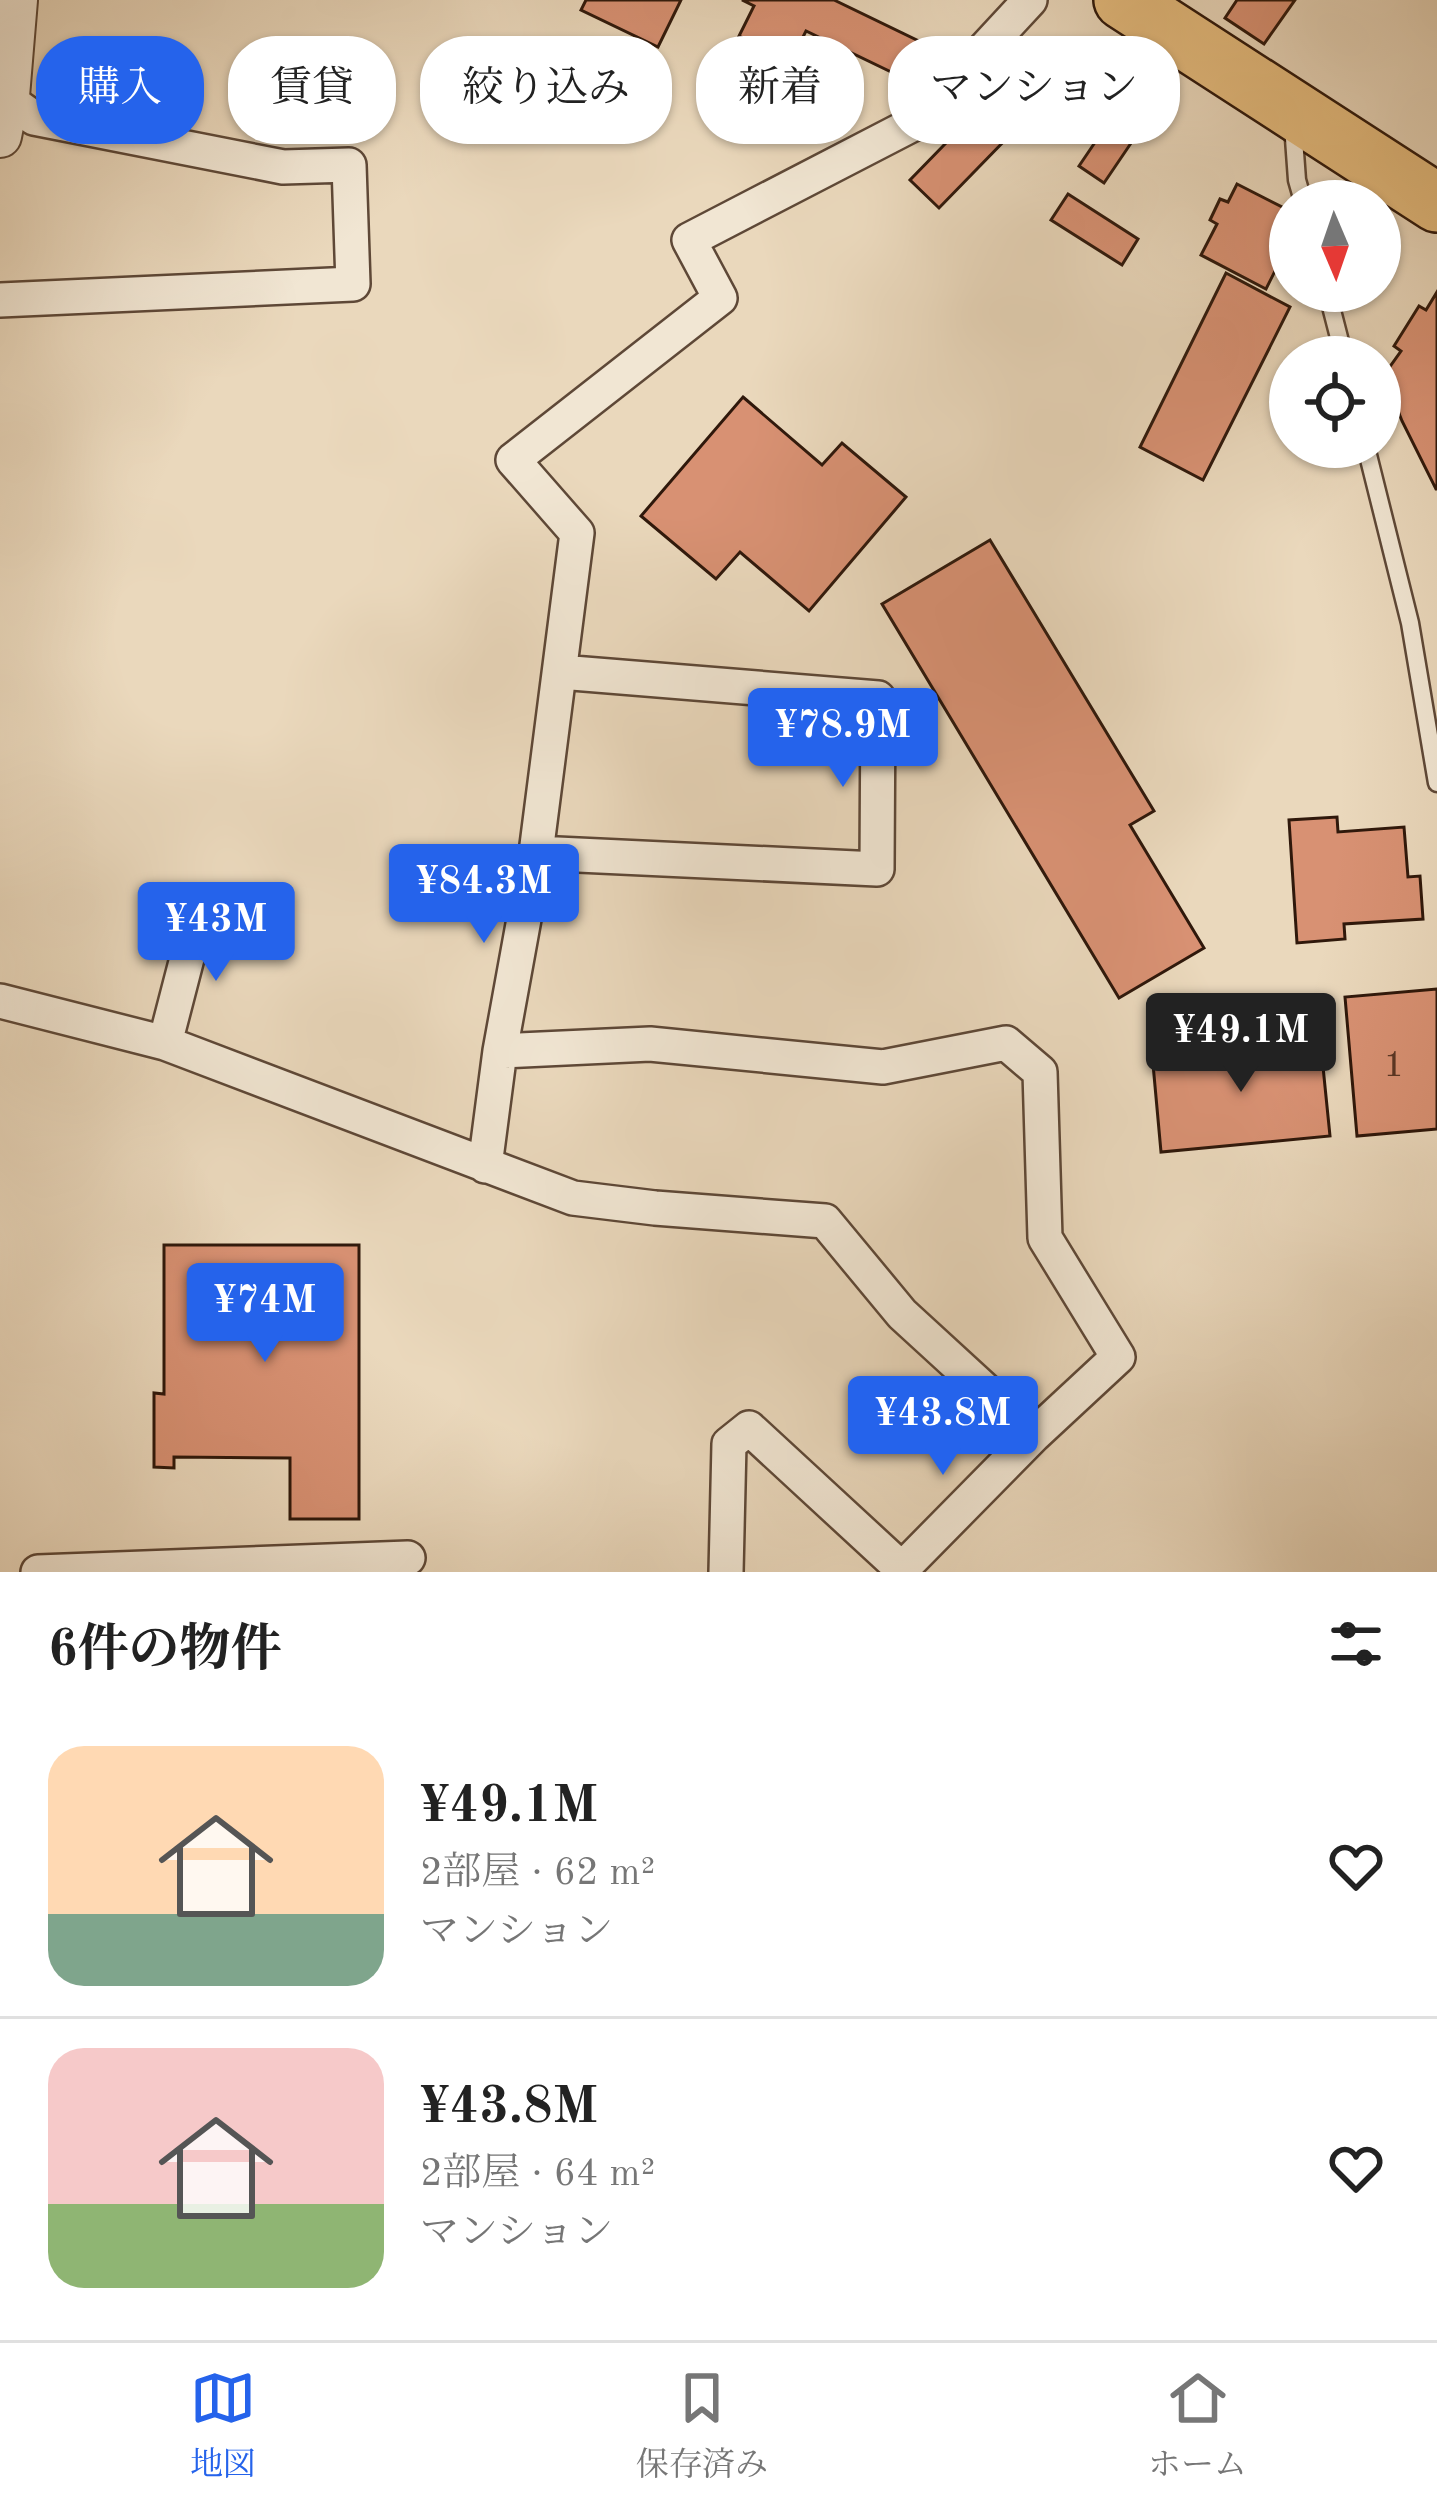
<!DOCTYPE html>
<html lang="ja">
<meta charset="utf-8">
<style>
body{margin:0;font-family:"Old Standard TT","Noto Serif JP",serif;background:#f2f2f2;color:#222;height:100vh;display:flex;flex-direction:column;font-size:45px;white-space:nowrap}
*{box-sizing:border-box;margin:0}
p{font-size:39px;color:#767676}
.icon{flex:none;width:66px;height:66px;fill:none;stroke:currentColor;stroke-width:2;stroke-linecap:round;stroke-linejoin:round}
.map{position:relative;height:1572px;overflow:hidden}
.sheet{display:flex;flex-direction:column;background:#fff;flex:1}
.sheet>*{flex:none}
.top-card{position:absolute;left:36px;top:36px;width:1365px;height:108px;display:flex;gap:24px}
.needle{width:78px;rotate:178deg}
.tools{position:absolute;left:1269px;top:180px;display:grid;gap:24px}
.tools a{display:grid;place-items:center;width:132px;height:132px;border-radius:50%;background:#fff;box-shadow:0 3px 9px #0004;font-size:60px}
.price{position:absolute;translate:-50% -102px;padding:0 27px;border-radius:12px;background:#2563eb;color:#fff;font-size:39px;line-height:78px;filter:drop-shadow(0 3px 6px #0008)}
.price::after{content:'';position:absolute;left:50%;top:72px;width:36px;height:27px;margin-left:-18px;background:inherit;clip-path:polygon(0 0,100% 0,50% 100%)}
.price.on{background:#222;color:#fff}
ul{padding:0;list-style:none}
li{display:flex;align-items:center;gap:36px;height:300px;padding:0 48px}
li+li{border-top:3px solid #e0e0e0}
li span{display:grid;place-items:center;flex:none;width:336px;height:240px;border-radius:36px;color:#555}
li>.icon{margin-inline-start:auto}
span .icon{width:144px;height:144px;fill:#fffc;stroke-width:1}
li b{font-size:51px}
h2{display:flex;justify-content:space-between;align-items:center;height:144px;padding:0 48px;font-size:51px}
.pill{padding:0 42px;border-radius:48px;background:#fff;box-shadow:0 3px 9px #0004;font-size:42px;line-height:108px}
.pill.on{background:#2563eb;color:#fff}
.tab-bar{display:flex;justify-content:space-around;align-items:center;height:168px;border-top:3px solid #e0e0e0;background:#fff;font-size:33px;color:#767676}
.tab-bar a{display:grid;justify-items:center;gap:6px}
.tab-bar .on{color:#2563eb}
.map>svg:first-child{display:block}
</style>
<div class="map">
<svg width="1437" height="1572" viewBox="0 0 1437 1572">
<rect width="100%" height="100%" fill="#ead8bc"/>
<filter id="stains"><feTurbulence type="fractalNoise" baseFrequency=".00167" numOctaves="4"/><feColorMatrix values="0 0 0 0 .2 0 0 0 0 .09 0 0 0 0 .02 0 0 0 .5 -.17"/></filter>
<radialGradient id="worn" r=".72"><stop offset=".6" stop-color="#630" stop-opacity="0"/><stop offset="1" stop-color="#630" stop-opacity=".3"/></radialGradient>
<path fill="#d89173" stroke="#2f180b" stroke-width="3" d="M586 0H681L658 47 581 10Z
M742 0H834L929 46 912 82 806 31 791 61 739 36 754 6Z
M1237 0H1295L1264 44 1225 18Z
M1035 52 1059 72 1018 121 994 101Z
M1144 70 1169 87 1104 183 1079 166Z
M981 107 1010 135 939 208 910 180Z
M1237 184 1284 208 1275 227 1290 234V241L1266 289 1201 255 1217 224 1210 220 1220 199 1228 202Z
M1068 194 1138 239 1122 265 1051 220Z
M1226 273 1290 307 1203 480 1140 447Z
M1437 292V489H1436L1402 421 1384 375 1401 351 1394 346 1419 306 1426 310Z
M743 397 822 465 842 443 906 497 809 611 740 552 716 579 641 516Z
M990 540 1154 811 1130 825 1204 948 1119 998 882 604Z
M1337 817 1338 832 1404 827 1408 877 1420 876 1423 919 1344 924 1345 939 1297 943 1289 820Z
M1437 989V1129L1357 1136 1345 997Z
M1320 1037 1330 1136 1161 1152 1152 1053Z
M164 1245H359V1519H290V1458L174 1457V1468L154 1467V1393L164 1394Z"/>
<g fill="none" stroke-linecap="round" stroke-linejoin="round">
<defs>
<path id="service" d="M1293 125 1297 180 1303 201
M1327 291 1344 357
M1366 447 1410 623 1437 783"/>
<path id="minor" d="M0 94 34 118 283 167 349 165 353 284 0 300
M536 853 877 869 878 698 560 672
M0 1001 165 1043 573 1198 655 1208 825 1221 902 1314 1034 1435 1118 1357 1045 1238 1040 1072 1006 1043 883 1067 650 1044 500 1051
M165 1043 200 908
M485 1166 500 1051 536 853 577 533 513 460 720 298 689 240 917 122 1030 0
M902 1569 1034 1435
M38 1572 408 1558
M726 1572 729 1444 749 1428 905 1572"/>
<path id="tertiary" d="M0 136 8 96 16 0"/>
<path id="trunk" d="M1123 0 1437 203"/>
</defs>
<use href="#service" stroke="#5e4837" stroke-width="21"/>
<use href="#minor" stroke="#5e4837" stroke-width="38"/>
<use href="#tertiary" stroke="#5e4837" stroke-width="46"/>
<use href="#trunk" stroke="#2f180b" stroke-width="62"/>
<use href="#service" stroke="#f1e6d3" stroke-width="16"/>
<use href="#minor" stroke="#f1e6d3" stroke-width="33"/>
<use href="#tertiary" stroke="#f1e6d3" stroke-width="42"/>
<use href="#trunk" stroke="#e5bc7e" stroke-width="57"/>
</g>
<g text-anchor="middle" stroke-width="12" stroke-linejoin="round" paint-order="stroke">
<g font-size="36" fill="#593625">
<text x="1394" y="1076">1</text>
</g>
</g>
<rect width="100%" height="100%" filter="url(#stains)"/>
<rect width="100%" height="100%" fill="url(#worn)"/>
</svg>
<div class="tools">
<a><svg class="needle" viewBox="-14 -14 28 28"><path d="M0-13l5 13h-10z" fill="#e53935"/><path d="M0 13l5-13h-10z" fill="#767676"/></svg></a>
<a><svg class="icon" aria-label="locate" viewBox="0 0 24 24"><circle cx="12" cy="12" r="6"/><path d="M12 2v4M12 18v4M2 12h4M18 12h4"/></svg></a>
</div>
<b class="price" style="left:843px;top:790px">¥78.9M</b>
<b class="price" style="left:484px;top:946px">¥84.3M</b>
<b class="price" style="left:216px;top:984px">¥43M</b>
<b class="price on" style="left:1241px;top:1095px">¥49.1M</b>
<b class="price" style="left:265px;top:1365px">¥74M</b>
<b class="price" style="left:943px;top:1478px">¥43.8M</b>
<div class="top-card">
<a class="pill on">購入</a>
<a class="pill">賃貸</a>
<a class="pill">絞り込み</a>
<a class="pill">新着</a>
<a class="pill">マンション</a>
</div>
</div>
<section class="sheet">
<h2>6件の物件<svg class="icon" aria-label="filters" viewBox="0 0 24 24"><path d="M4 7h16M4 17h16"/><circle cx="9" cy="7" r="2"/><circle cx="15" cy="17" r="2"/></svg></h2>
<ul>
<li><span style="background:linear-gradient(#ffd9b3 70%,#7fa58c 0)"><svg class="icon" aria-label="home" viewBox="0 0 24 24"><path d="M3 11l9-7 9 7M6 9v11h12V9"/></svg></span><div><b>¥49.1M</b><p>2部屋 · 62 m²</p><p>マンション</p></div><svg class="icon" aria-label="heart" viewBox="0 0 24 24"><path d="M12 20l-8-8c-3-5 5-10 8-4 3-6 11-1 8 4z"/></svg></li>
<li><span style="background:linear-gradient(#f6c9c9 65%,#8fb573 0)"><svg class="icon" aria-label="home" viewBox="0 0 24 24"><path d="M3 11l9-7 9 7M6 9v11h12V9"/></svg></span><div><b>¥43.8M</b><p>2部屋 · 64 m²</p><p>マンション</p></div><svg class="icon" aria-label="heart" viewBox="0 0 24 24"><path d="M12 20l-8-8c-3-5 5-10 8-4 3-6 11-1 8 4z"/></svg></li>
</ul>
</section>
<nav class="tab-bar">
<a class="on"><svg class="icon" aria-label="map" viewBox="0 0 24 24"><path d="M3 6l6-2 6 2 6-2v14l-6 2-6-2-6 2zM9 4v14M15 6v14"/></svg>地図</a>
<a><svg class="icon" aria-label="saved" viewBox="0 0 24 24"><path d="M7 4h10v16l-5-4-5 4z"/></svg>保存済み</a>
<a><svg class="icon" aria-label="home" viewBox="0 0 24 24"><path d="M3 11l9-7 9 7M6 9v11h12V9"/></svg>ホーム</a>
</nav>
